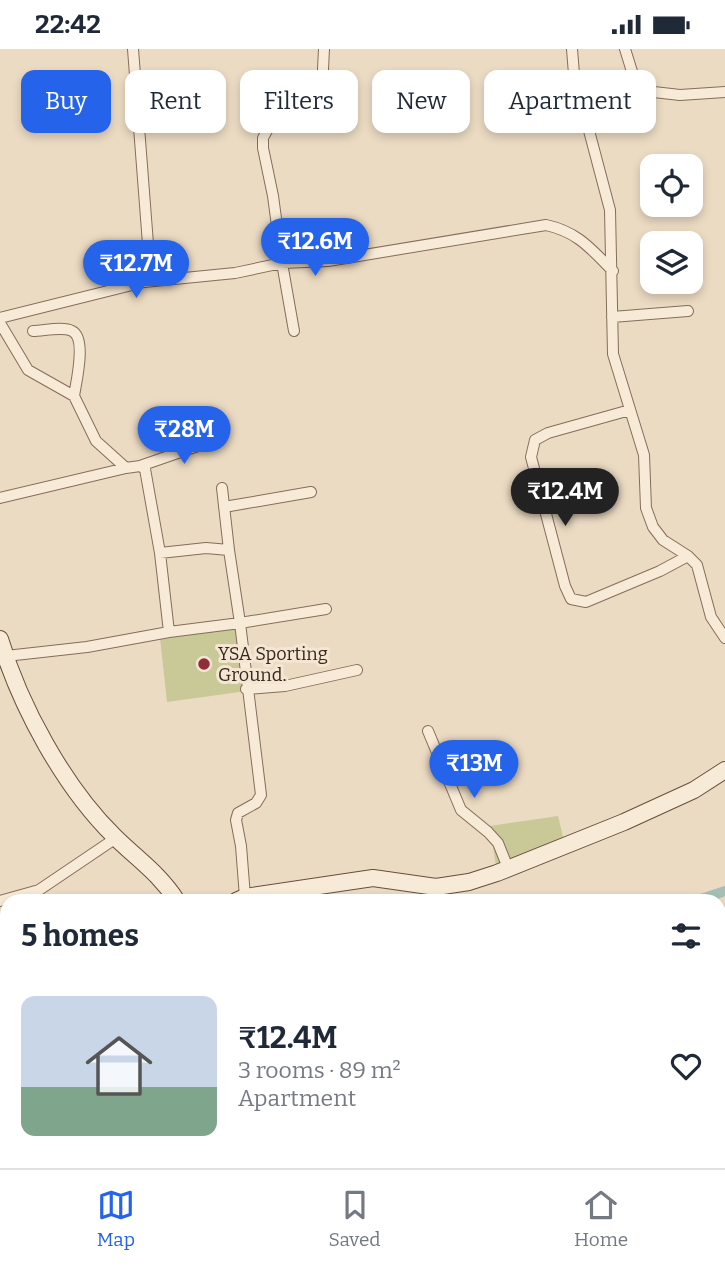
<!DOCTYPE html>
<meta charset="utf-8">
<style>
body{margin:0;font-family:Bitter,serif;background:#f6f6f7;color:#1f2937;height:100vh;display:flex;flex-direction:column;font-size:26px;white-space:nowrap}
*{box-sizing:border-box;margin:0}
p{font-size:23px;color:#747a83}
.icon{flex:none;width:38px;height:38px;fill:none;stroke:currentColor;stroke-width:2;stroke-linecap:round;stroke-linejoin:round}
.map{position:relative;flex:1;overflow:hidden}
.panel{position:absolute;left:0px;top:845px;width:726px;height:275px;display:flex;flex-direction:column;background:#fff;border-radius:21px 21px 0 0;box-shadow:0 4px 10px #0003}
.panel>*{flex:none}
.hud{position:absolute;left:21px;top:21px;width:684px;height:63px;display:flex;gap:14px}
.buttons{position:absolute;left:640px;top:105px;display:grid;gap:14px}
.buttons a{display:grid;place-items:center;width:63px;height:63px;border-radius:14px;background:#fff;box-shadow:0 4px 10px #0003;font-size:35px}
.price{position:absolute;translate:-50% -60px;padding:0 16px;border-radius:24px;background:#2563eb;color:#fff;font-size:23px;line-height:46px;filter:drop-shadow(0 2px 4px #0008)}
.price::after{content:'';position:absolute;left:50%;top:42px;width:21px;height:16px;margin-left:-10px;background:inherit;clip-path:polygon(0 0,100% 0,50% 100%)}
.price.selected{background:#222;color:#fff}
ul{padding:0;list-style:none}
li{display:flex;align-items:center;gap:21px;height:175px;padding:0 21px}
li span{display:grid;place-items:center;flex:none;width:196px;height:140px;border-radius:14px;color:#555}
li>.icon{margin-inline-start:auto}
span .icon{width:84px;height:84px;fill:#fffc;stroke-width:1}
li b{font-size:30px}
h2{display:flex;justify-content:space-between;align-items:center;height:84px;padding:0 21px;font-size:30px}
.pill{padding:0 24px;border-radius:14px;background:#fff;box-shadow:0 4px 10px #0003;font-size:24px;line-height:63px}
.pill.selected{background:#2563eb;color:#fff}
.status{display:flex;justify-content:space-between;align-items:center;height:49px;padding:0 35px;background:#fff;direction:ltr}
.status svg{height:19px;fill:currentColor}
.dock{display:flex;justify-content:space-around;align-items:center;height:98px;border-top:2px solid #e0e1e3;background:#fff;font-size:19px;color:#747a83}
.dock a{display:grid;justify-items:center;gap:4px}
.dock .selected{color:#2563eb}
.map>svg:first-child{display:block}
</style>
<div class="status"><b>22:42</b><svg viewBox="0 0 49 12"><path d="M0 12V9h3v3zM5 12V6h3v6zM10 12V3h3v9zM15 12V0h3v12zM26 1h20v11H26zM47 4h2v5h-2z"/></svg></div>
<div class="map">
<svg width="725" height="1119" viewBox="0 0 725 1119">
<rect width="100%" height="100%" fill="#ecdbc3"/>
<path fill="#c9c998" d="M240 579 247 642 167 653 160 589Z
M558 767 565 796 497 824 490 777Z"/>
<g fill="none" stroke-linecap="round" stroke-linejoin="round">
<path stroke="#a5bfb5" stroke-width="10" d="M695 852 725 842
M468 1113 469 1119"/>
<defs>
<path id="street" d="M133 0 148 195 144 233
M324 0 322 40 318 51 310 59 270 76 263 89V99L273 147 282 214 328 212 546 176C578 183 591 200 613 222
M572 0 574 25 610 161 613 305 644 406 646 459 653 478 663 491 688 507 697 516 711 568 725 589
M625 0 634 29 645 42 680 46 725 43
M612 268 688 262
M0 269 144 233 235 224 282 214 294 282
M0 274 28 321 74 347 96 392 126 419 140 417 145 420 160 504 206 499 229 501 240 574 326 560
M33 282C43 282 63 277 72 282 87 289 76 334 74 347
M630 361 548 384 535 391 531 408 565 537 571 550 586 553 660 522 688 507
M140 417 218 390
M222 439 229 501
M0 449 126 419
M224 458 311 443
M160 504 169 583
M6 607 87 598 169 583 240 574 261 746 256 754 238 764 236 771 241 797 245 848
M246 640 285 637 357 621
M428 682 461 761 488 783 498 794 508 819
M0 852 39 841 116 789
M236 1113 239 1119
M394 1113 396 1119"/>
<path id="secondary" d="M0 590C20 657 64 738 114 787 137 810 159 824 177 852
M236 852 245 848 373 829 436 838 469 833 497 824 624 773 694 741 725 721
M0 1026 7 1027
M285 1113 287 1119"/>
</defs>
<use href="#street" stroke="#856d5b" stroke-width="12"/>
<use href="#secondary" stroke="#674e3e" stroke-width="18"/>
<use href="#street" stroke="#f7ead6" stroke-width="10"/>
<use href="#secondary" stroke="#f7ead6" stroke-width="16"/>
</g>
<circle fill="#912d39" stroke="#f4e6d2" stroke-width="2.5" cx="204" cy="615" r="7"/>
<g text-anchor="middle" stroke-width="6" stroke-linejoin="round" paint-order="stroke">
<g font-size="18" fill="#36271e" stroke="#f4e6d2" text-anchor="start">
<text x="218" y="611">YSA Sporting<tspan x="218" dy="21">Ground.</tspan></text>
</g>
</g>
</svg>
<div class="buttons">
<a><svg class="icon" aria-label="locate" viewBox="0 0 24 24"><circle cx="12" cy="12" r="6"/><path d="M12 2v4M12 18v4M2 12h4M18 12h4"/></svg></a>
<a><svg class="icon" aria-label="layers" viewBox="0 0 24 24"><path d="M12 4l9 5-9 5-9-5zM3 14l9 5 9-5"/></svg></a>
</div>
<b class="price" style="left:315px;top:229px">₹12.6M</b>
<b class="price" style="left:136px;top:251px">₹12.7M</b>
<b class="price" style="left:184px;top:417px">₹28M</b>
<b class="price selected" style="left:565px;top:479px">₹12.4M</b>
<b class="price" style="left:474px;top:751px">₹13M</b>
<div class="hud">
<a class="pill selected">Buy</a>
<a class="pill">Rent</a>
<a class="pill">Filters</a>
<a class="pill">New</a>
<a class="pill">Apartment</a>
</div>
<section class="panel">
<h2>5 homes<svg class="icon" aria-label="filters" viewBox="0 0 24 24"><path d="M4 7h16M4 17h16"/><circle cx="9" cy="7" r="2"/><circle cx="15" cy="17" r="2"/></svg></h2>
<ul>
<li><span style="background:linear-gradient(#c9d6e8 65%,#7fa58c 0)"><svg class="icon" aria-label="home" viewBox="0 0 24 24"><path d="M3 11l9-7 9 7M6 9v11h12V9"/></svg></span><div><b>₹12.4M</b><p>3 rooms · 89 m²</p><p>Apartment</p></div><svg class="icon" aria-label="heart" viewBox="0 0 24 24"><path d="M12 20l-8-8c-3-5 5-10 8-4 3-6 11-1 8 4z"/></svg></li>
</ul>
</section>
</div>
<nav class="dock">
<a class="selected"><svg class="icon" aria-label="map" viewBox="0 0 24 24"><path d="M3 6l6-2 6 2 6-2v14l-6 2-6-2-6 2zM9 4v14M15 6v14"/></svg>Map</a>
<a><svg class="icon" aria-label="saved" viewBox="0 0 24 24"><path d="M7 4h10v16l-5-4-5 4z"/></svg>Saved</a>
<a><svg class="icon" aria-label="home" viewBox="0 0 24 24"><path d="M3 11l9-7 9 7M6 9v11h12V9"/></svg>Home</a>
</nav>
